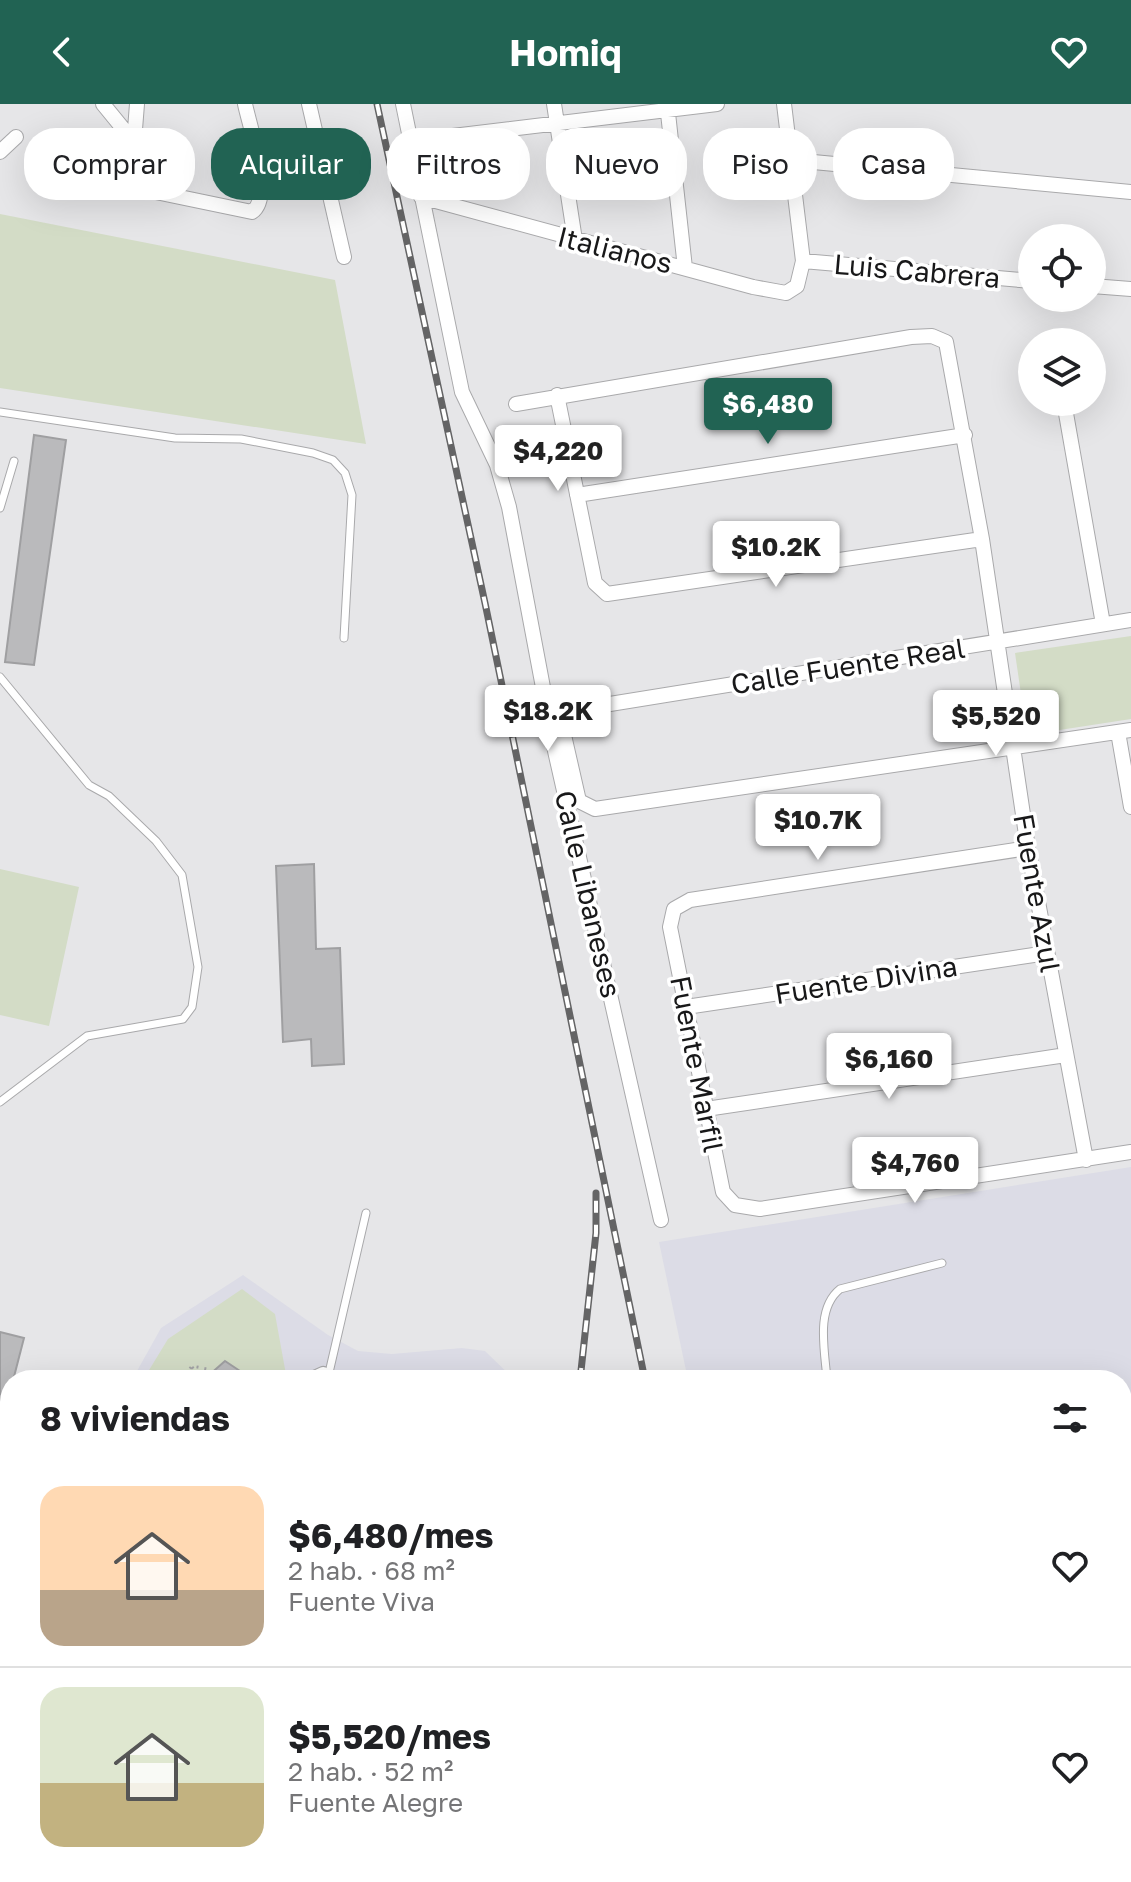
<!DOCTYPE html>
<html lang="es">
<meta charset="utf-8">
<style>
body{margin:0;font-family:"Golos Text",sans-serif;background:#f2f2f2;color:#202124;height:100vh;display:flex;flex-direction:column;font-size:30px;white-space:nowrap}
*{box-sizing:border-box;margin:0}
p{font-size:26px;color:#757577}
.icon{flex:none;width:44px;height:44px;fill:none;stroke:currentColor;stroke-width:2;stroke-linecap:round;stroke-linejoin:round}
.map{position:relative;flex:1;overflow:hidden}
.panel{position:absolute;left:0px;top:1266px;width:1132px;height:512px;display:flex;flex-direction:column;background:#fff;border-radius:32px 32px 0 0;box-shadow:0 8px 32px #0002}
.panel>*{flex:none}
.hud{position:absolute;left:24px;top:24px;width:1084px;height:72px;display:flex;gap:16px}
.controls{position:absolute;left:1018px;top:120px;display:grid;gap:16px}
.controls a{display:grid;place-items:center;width:88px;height:88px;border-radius:50%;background:#fff;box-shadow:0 8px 32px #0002;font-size:40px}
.price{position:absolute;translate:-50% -68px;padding:0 18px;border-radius:8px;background:#fff;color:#222;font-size:26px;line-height:52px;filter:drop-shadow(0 2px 4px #0008)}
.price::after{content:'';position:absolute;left:50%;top:48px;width:24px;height:18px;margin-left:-12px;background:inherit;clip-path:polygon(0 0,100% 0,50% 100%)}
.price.on{background:#216353;color:#fff}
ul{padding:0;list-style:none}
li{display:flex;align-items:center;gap:24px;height:200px;padding:0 40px}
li+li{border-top:2px solid #e0e0e0}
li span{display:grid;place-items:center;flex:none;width:224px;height:160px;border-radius:24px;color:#555}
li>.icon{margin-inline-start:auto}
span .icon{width:96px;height:96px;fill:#fffc;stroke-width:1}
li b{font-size:34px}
h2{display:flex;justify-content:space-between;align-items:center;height:96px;padding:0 40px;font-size:34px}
.pill{padding:0 28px;border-radius:32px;background:#fff;box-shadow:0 8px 32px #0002;font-size:28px;line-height:72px}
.pill.on{background:#216353;color:#fff}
header{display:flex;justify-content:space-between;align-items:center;height:104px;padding:0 40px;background:#216353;color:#fff;font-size:36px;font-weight:700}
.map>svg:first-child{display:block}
</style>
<header><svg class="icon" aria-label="back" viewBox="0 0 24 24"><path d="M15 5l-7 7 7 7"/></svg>Homiq<svg class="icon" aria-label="heart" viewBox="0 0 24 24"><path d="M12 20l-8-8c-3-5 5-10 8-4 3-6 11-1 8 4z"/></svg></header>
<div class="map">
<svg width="1131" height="1778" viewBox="0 0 1131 1778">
<rect width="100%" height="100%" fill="#e6e6e8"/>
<path fill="#dcdce6" d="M1131 1063V1778H793L791 1768H1122V1276H688L659 1138Z
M243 1171 328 1231 358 1247 392 1250 462 1244 485 1247 515 1276H132L161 1224Z
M10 1488V1768H721L723 1778H0V1505Z"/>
<path fill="#d3dcc6" d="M0 110 335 176 366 340 0 284Z
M1131 532V615L1027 631 1015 549Z
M0 765 79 783 49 922 0 911Z
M242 1185 275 1210 287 1276H143L168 1235Z
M10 1492V1563L0 1566V1508Z"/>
<path fill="#bababc" stroke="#9f9fa1" stroke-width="2" d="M34 331 66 336 34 561 5 558Z
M314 760 316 845 340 844 344 960 312 962 311 935 283 938 276 762Z
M0 1228 24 1234 1 1323H0Z
M225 1257 252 1275 212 1276 208 1272Z
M7 1759 12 1778H0V1760Z
M92 1768H385L386 1774 364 1775V1778H93Z
M941 1768H1053L1055 1778H943Z"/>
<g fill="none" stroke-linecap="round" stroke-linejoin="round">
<defs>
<path id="lane" d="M0 308 175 334 241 335 313 349 333 356 345 369 352 391 344 534
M0 404 14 357
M0 573 89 681 109 692 156 737 182 771 198 863 192 903 183 915 87 932 0 998
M328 1273 366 1109
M827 1276C825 1247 815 1205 840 1185L942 1159
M1122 1479 1131 1477
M1122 1570 1131 1568
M1122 1673 1131 1671
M39 1768 41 1778
M908 1768 910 1778
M626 1778 657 1771"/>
<path id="street" d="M103 0 134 38 146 86 252 108C274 93 250 24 245 0
M309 0 344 153
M403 0 462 288 497 361 509 403 555 647 661 1116
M554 0 575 136
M667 0 685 164
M411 37 717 0
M134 38 137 0
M0 48 16 33
M792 56 1131 88
M421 93 753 183 786 189 797 182 803 157 784 0
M803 157 1032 177
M1092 182 1131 185
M557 291 595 479 607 490 982 435
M1064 298 1103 520
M516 300 911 233 932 232 946 238 982 435 1028 744 1086 1056
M577 391 965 331
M1131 516 579 605 565 609 561 618 579 697 595 705 1131 626
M1118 628 1131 703
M1028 744 690 796 674 805 670 823 723 1088 735 1101 760 1105 1131 1048
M686 903 1047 849
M706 1005 1066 951
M310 1276 323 1270 329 1276
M388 1768 392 1778
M444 1778 450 1768"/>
</defs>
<use href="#lane" stroke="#a9a9ab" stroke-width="9"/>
<use href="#street" stroke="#a9a9ab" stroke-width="16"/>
<path stroke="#a4a4a6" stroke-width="3" stroke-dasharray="2 6" stroke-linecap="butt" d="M192 1263 202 1276
M185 1271 192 1262 212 1266"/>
<use href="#lane" stroke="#fff" stroke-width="7"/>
<use href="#street" stroke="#fff" stroke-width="14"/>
<defs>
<path id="rail" d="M377 0 485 499 645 1276
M580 1276 596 1129V1089
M748 1768 750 1778"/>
</defs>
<use href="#rail" stroke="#646465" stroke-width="7"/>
<use href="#rail" stroke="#fff" stroke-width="4" stroke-dasharray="12" stroke-linecap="butt"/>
</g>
<g text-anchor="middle" stroke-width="7" stroke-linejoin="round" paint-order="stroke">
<g font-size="28" fill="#181819" stroke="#fff">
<text transform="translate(615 146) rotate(14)" y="10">Italianos</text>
<text transform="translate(917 167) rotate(5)" y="10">Luis Cabrera</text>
<text transform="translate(848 562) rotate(-9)" y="10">Calle Fuente Real</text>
<text transform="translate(1037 789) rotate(80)" y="10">Fuente Azul</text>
<text transform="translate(588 790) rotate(77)" y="10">Calle Libaneses</text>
<text transform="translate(866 876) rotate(-9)" y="10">Fuente Divina</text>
<text transform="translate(697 960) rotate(79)" y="10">Fuente Marfil</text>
</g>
</g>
</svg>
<div class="controls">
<a><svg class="icon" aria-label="locate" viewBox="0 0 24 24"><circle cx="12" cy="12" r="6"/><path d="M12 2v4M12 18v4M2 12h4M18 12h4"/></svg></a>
<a><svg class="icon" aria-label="layers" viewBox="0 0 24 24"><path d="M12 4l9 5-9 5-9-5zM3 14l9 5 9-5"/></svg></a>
</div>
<b class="price on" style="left:768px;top:342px">$6,480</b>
<b class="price" style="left:558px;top:389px">$4,220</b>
<b class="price" style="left:776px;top:485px">$10.2K</b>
<b class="price" style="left:548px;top:649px">$18.2K</b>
<b class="price" style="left:996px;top:654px">$5,520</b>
<b class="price" style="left:818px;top:758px">$10.7K</b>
<b class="price" style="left:889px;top:997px">$6,160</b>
<b class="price" style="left:915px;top:1101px">$4,760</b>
<div class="hud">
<a class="pill">Comprar</a>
<a class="pill on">Alquilar</a>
<a class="pill">Filtros</a>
<a class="pill">Nuevo</a>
<a class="pill">Piso</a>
<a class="pill">Casa</a>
</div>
<section class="panel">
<h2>8 viviendas<svg class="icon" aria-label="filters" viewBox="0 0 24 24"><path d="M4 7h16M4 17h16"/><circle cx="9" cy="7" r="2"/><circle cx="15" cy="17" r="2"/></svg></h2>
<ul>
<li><span style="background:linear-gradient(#ffd9b3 65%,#b9a48a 0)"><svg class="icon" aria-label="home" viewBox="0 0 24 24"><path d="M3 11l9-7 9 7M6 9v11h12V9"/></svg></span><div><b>$6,480/mes</b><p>2 hab. · 68 m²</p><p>Fuente Viva</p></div><svg class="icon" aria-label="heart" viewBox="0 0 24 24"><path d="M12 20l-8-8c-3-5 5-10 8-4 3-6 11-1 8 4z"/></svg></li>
<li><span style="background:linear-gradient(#dfe7d0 60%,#c2b280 0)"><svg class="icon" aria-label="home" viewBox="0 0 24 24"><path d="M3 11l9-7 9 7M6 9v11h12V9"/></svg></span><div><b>$5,520/mes</b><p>2 hab. · 52 m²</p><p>Fuente Alegre</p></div><svg class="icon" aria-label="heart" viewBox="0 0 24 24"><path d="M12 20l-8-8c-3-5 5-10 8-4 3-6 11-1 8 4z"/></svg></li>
</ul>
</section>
</div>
